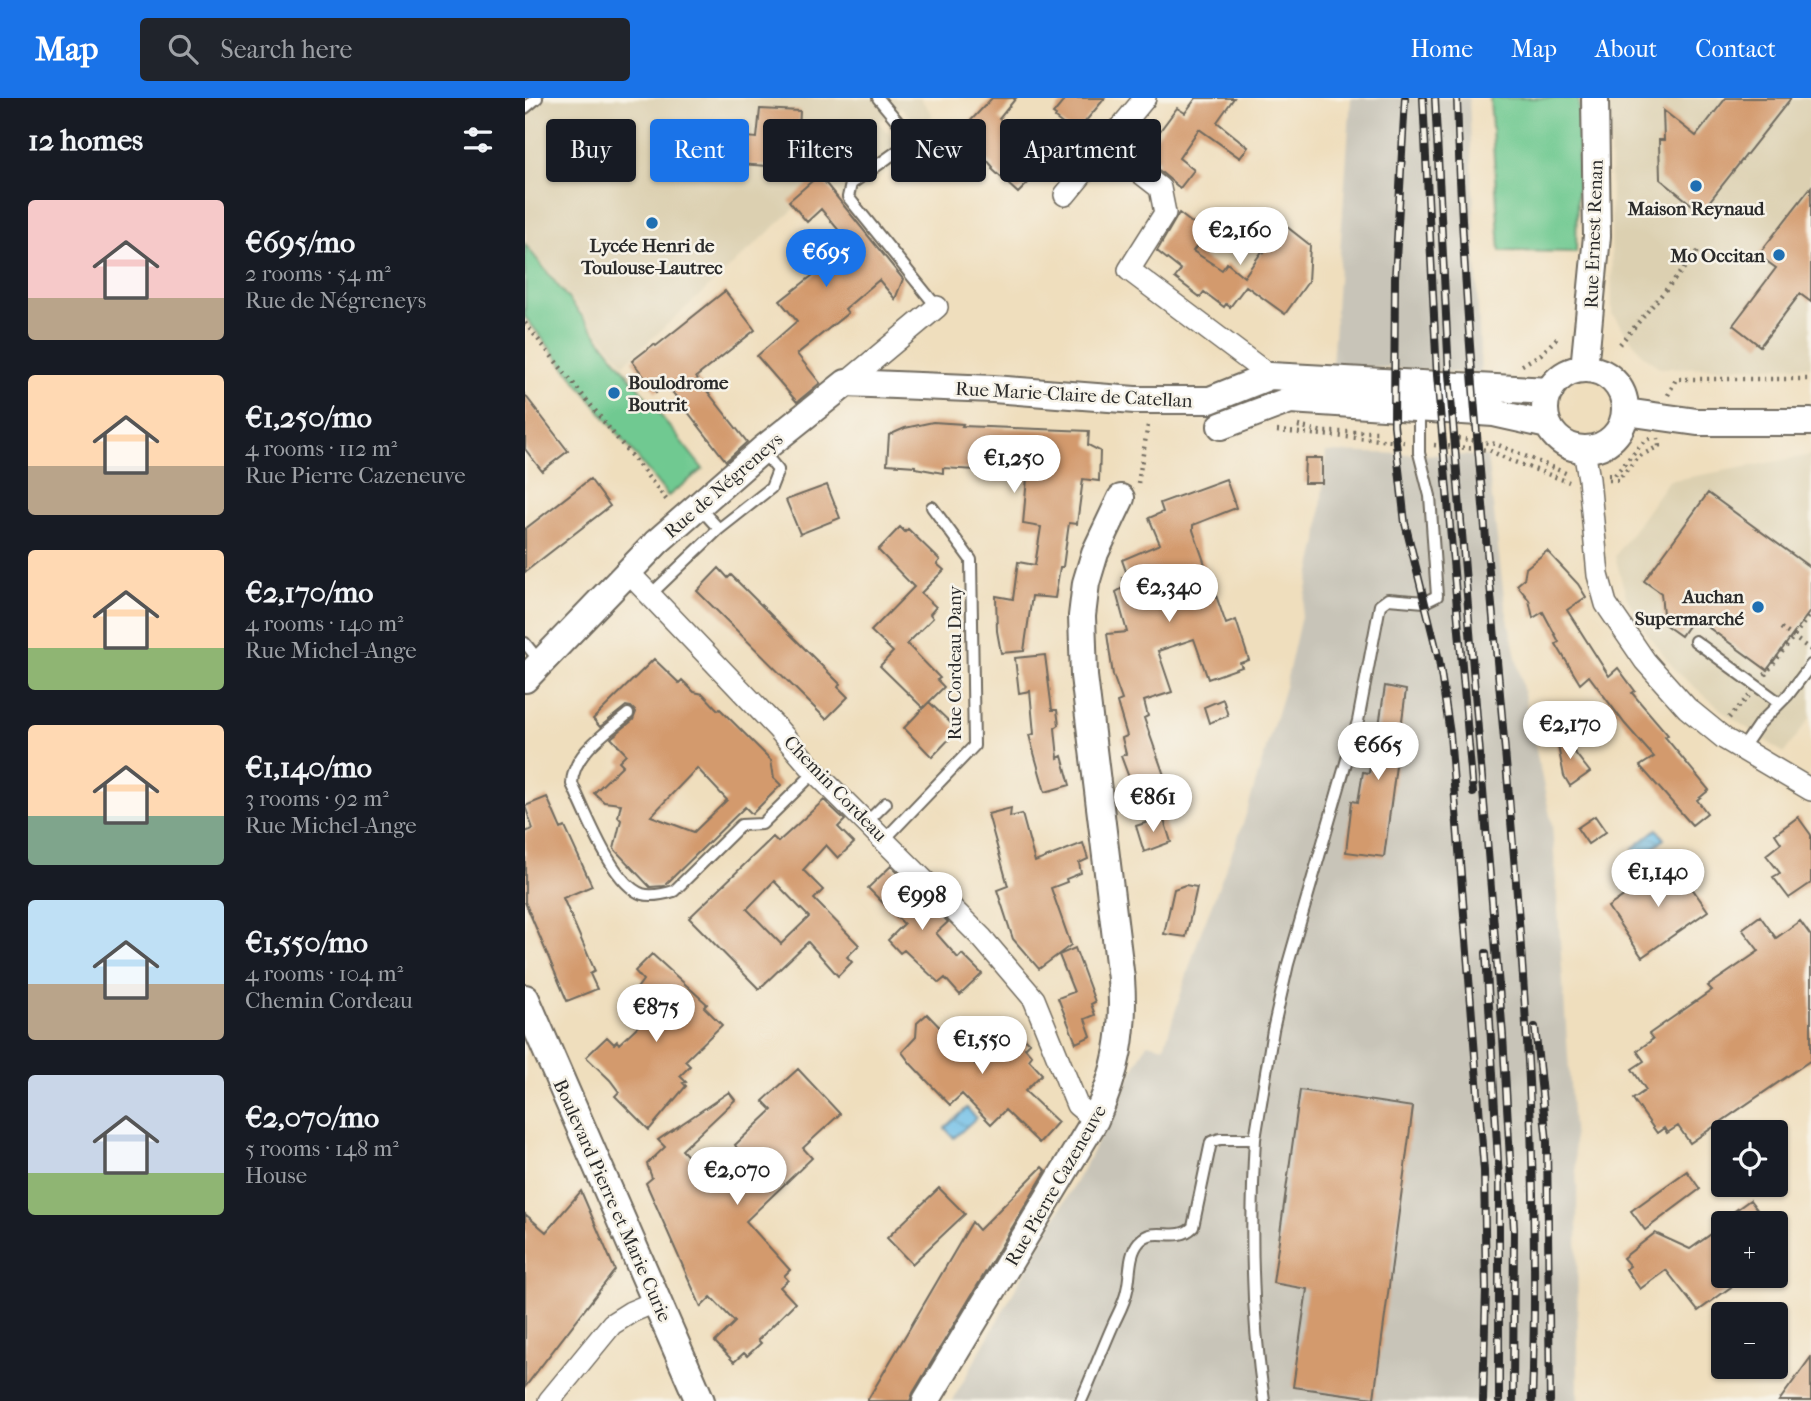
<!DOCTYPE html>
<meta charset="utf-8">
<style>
body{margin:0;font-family:"IM FELL French Canon",serif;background:#20242c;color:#f1f3f6;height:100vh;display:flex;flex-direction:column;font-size:26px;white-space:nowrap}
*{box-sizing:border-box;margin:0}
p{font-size:23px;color:#9ea1a6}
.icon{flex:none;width:38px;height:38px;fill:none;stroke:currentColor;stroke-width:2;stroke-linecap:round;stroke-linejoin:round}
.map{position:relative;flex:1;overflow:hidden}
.sheet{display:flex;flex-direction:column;background:#171b24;width:525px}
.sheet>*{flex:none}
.banner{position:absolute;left:21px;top:21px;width:665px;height:63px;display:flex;gap:14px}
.fabs{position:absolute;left:1186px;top:1022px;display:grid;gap:14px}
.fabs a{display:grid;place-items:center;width:77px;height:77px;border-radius:7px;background:#171b24;box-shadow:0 2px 5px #0004;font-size:35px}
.price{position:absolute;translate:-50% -60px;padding:0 16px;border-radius:24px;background:#fff;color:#222;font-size:23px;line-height:46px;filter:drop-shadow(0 2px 4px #0008)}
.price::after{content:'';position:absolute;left:50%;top:42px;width:21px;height:16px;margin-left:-10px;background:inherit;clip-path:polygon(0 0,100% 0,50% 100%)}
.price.current{background:#1a73e8;color:#fff}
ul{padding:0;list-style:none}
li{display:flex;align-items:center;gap:21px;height:175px;padding:0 28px}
li span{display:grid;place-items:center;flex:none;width:196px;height:140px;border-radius:7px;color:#555}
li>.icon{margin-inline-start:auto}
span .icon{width:84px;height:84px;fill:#fffc;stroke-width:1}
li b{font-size:30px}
h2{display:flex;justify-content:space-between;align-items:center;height:84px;padding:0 28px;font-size:30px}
.tag{padding:0 24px;border-radius:7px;background:#171b24;box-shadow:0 2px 5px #0004;font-size:24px;line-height:63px}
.tag.current{background:#1a73e8;color:#fff}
header{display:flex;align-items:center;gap:42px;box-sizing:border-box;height:98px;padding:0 35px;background:#1a73e8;color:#fff}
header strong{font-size:33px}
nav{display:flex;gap:38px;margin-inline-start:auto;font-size:24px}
.search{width:490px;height:63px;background:#20242c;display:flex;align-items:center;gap:18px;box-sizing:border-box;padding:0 24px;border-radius:7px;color:#9ea1a6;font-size:26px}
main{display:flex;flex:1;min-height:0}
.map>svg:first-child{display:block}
</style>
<header>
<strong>Map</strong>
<div class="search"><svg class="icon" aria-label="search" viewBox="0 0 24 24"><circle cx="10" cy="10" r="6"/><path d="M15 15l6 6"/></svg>Search here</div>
<nav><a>Home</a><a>Map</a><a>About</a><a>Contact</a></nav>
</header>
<main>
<section class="sheet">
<h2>12 homes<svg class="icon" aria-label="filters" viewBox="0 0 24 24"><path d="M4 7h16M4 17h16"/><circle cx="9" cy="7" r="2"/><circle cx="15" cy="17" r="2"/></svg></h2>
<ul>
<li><span style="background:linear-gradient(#f6c9c9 70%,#b9a48a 0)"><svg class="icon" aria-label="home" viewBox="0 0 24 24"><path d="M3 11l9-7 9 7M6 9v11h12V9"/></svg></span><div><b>€695/mo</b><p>2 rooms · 54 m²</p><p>Rue de Négreneys</p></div></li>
<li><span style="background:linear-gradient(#ffd9b3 65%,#b9a48a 0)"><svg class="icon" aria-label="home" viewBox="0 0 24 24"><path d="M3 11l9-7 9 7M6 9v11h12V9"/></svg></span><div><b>€1,250/mo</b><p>4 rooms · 112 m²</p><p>Rue Pierre Cazeneuve</p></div></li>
<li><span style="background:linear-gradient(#ffd9b3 70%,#8fb573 0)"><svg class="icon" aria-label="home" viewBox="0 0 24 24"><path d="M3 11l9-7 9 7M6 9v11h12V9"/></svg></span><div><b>€2,170/mo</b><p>4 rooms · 140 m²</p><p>Rue Michel-Ange</p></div></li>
<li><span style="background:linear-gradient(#ffd9b3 65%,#7fa58c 0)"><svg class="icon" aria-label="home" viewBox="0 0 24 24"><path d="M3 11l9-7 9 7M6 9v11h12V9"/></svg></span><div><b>€1,140/mo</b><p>3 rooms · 92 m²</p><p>Rue Michel-Ange</p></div></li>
<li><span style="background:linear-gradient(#bfe0f5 60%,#b9a48a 0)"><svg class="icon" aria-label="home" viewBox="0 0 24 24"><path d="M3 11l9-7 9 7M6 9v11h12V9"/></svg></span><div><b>€1,550/mo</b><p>4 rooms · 104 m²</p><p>Chemin Cordeau</p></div></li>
<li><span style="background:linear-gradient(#c9d6e8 70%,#8fb573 0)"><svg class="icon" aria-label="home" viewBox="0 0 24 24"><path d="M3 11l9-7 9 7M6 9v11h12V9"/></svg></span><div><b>€2,070/mo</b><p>5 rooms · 148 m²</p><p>House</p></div></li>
</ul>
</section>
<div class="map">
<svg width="1286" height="1303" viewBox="0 0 1286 1303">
<defs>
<pattern id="water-waves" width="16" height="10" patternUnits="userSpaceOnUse" patternTransform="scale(1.75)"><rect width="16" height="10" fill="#6dbee8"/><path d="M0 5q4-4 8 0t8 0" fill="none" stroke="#5a9bbc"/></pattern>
</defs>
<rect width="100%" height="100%" fill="#f7f3e8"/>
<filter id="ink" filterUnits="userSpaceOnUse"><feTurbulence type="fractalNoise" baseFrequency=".0143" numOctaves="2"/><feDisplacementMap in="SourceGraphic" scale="14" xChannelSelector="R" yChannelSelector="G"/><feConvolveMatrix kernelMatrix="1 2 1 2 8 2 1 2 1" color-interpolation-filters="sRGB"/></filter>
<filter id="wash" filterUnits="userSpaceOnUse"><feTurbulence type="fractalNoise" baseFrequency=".00686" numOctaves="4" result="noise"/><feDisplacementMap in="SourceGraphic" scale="28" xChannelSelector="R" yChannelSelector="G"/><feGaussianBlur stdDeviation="1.57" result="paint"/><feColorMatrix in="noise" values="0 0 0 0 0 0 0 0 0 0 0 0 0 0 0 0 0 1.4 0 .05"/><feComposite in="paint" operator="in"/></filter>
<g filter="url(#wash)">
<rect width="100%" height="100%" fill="#efdebd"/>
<path fill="#dcd0b1" d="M0 0H395L408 17 394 29 376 9 354 24 380 57 324 107 301 82 99 266 0 143Z
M1085 0H1286V268L1135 270 1117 256 1087 216Z
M1286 357V619L1259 655 1201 616 1151 573 1117 528 1101 498 1090 458 1143 383Z"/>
<path fill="#c8c4b8" d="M826 0H944L956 276 807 267Z
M801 354 962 358 980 507 1027 727 1052 1087 1053 1303H427L563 1062 622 945 639 949 674 839 718 726 760 589 793 443Z"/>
<path fill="#6fc991" stroke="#4d7a5e" stroke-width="2" d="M965 0H1054L1051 154 975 153Z
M0 146 178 371 143 398 0 219Z"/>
<path fill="url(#water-waves)" stroke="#4c748a" stroke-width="2" d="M1132 731 1139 741 1116 760 1108 750Z
M442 1010 451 1020 429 1040 420 1030Z"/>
<g id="blocks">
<path fill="#d39a6d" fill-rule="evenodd" d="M467 0H491L474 21 523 65 493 95 467 71 468 69 436 33Z
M541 0H580L550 36 530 20 531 18 528 16Z
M671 0H709L692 24 723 49 715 60 674 31 654 60 669 72 655 90 630 69 634 63 620 53 652 10 660 15Z
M1201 0H1266L1176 114 1135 81 1134 42H1139L1138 12 1171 38Z
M235 11 275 13 272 70 214 66 213 81 178 78 182 36 232 40Z
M294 77 378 181 370 201 354 182 320 211 323 215 272 256 295 285 272 304 232 258 272 223 255 203 292 174 288 170 322 142 296 111 282 124 264 103Z
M1286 89V204L1275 196 1235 248 1208 227 1251 170 1233 157Z
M654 115 681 136 668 153 697 172 702 165 719 179 738 152 739 154 757 125 785 147 783 184 760 216 721 188 705 209 701 206 699 209 679 194 675 199 650 180 656 172 632 153Z
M200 193 230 232 171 279 222 344 201 363 141 286 131 294 107 263 129 246 131 248Z
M0 297 43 353 17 373 0 351Z
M408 324 438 326 437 328 564 333 563 347 575 353 574 383 558 381 552 426 544 425 538 469H535L530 500 507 498 499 553 476 555 472 533 471 498 488 501 493 464 510 467 516 429 498 426 503 368 469 366V373L418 370V375L390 370V368L362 366 364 337 380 330Z
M780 360H797V385H779Z
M65 381 85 408 0 474V431Z
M701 381 711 410 668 427V432L701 526 711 522 724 562 715 565 717 569 683 581 669 541 633 553 647 594 619 603 623 618 619 620 641 683 644 682 651 699 631 705 626 688 609 693 596 658 601 656 597 640 602 638 592 604 597 602 588 577 582 536 602 534 591 494 601 488 597 480 603 479 597 462 635 446 624 420 638 414 635 405Z
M302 387 315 420 275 436 261 402Z
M1183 395 1286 470V512L1242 572 1169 519 1156 538 1139 526 1136 495 1119 483Z
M375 429 380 434 383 431 415 462 412 466 419 472 396 495 411 509 405 516 408 520 382 546 415 580 412 582 419 589 398 610 355 568 368 554 346 533 389 489 353 452Z
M1022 453 1053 486 1061 499 1042 512 1084 578 1093 570 1110 593 1107 595 1143 637 1140 639 1184 692 1172 702 1182 715 1167 727 1115 668 1129 659 1100 626 1064 578 1055 586 1031 546 1034 544 1018 514 1008 520 1004 502 992 487 999 481 1001 470Z
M194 470 203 480 206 477 315 586 313 589 323 599 301 621 172 493Z
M520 557 527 612H532L534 627 530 630 533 660 537 658 545 687 520 694 504 637 509 636 505 593 494 595 490 560Z
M129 561 154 585 157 582 169 594 178 596 193 612 195 611 246 662 249 680 256 687 227 716 220 709 139 788 125 789 89 751 96 722 93 719 96 706 79 704 69 695 98 667 94 663 101 656 86 640 108 622 111 614 106 609 101 608 75 629 68 621ZM172 670 202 702 169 734 126 718Z
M860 588 881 592 859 759 821 754 827 703 833 704 838 674 844 675 848 641H852Z
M698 601 703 618 684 625 679 609Z
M404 604 433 632 407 659 379 630Z
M1029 628 1065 674 1045 688 1039 678Z
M22 699 36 731 40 729 67 788 38 800 70 873 65 876 72 891 42 903 0 804V734L8 731 0 708Z
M299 702 320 722 313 729 329 745 313 760 301 747 278 772 298 792 289 801 334 847 322 859 327 864 313 878 283 844 234 891 164 820 248 739 253 744ZM249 783 284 819 256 846 222 811Z
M486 710 485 719 497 716 510 764 558 745 563 761 554 765 556 775 541 781 542 784 526 790 546 847 514 871 488 841 472 792 483 788 463 716Z
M1070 718 1081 734 1063 746 1052 730Z
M638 719 646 744 619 754 611 728Z
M1273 719 1286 737V785L1264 800 1248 779 1255 775 1241 757 1256 745 1250 736Z
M1148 763 1183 813 1117 859 1083 809Z
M366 768 423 824 411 835 433 860 437 856 457 876 435 897 420 880 414 885 379 852 375 855 363 842 379 826 343 790Z
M660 787 672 789 661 839 639 836 649 791Z
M1235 818 1251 840 1275 823 1286 838V962L1165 1045 1153 1028 1142 1035 1139 1030 1132 1035 1108 1001 1121 992 1107 971 1119 963 1112 953 1128 941 1124 936 1187 892 1183 888 1234 853 1217 831Z
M550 850 570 904 566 906 570 917 560 921 566 938 551 945 533 900 549 894 534 857Z
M127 856 182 906 179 909 197 927 160 963 165 968 155 978 161 984 158 985 161 988 124 1032 90 998 94 994 85 982 61 959 82 939 89 946 92 943 94 946 127 915 108 896 118 882 110 873Z
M402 916 450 966 489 930 505 945 500 950 507 958 504 962 517 976 500 993 533 1024 514 1045 480 1012 466 1026 437 996 425 1007 386 966 377 954 391 939 392 925Z
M273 971 315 1016 278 1050 287 1060 221 1123 265 1172 259 1178 263 1182 255 1189 270 1205 233 1242 236 1245 222 1258 219 1255 209 1264 190 1244 210 1224 186 1199 176 1209 121 1085 127 1080 122 1066 140 1049 133 1042 204 994 210 1002 157 1052 182 1078 212 1050 210 1047 247 1012 238 1003Z
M775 992 888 1009 849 1300 768 1289 782 1191 748 1185Z
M517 1069 521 1073 388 1295 385 1303H342L447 1124 454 1132Z
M1162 1073 1175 1091 1120 1132 1106 1113Z
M414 1090 440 1116 387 1166 362 1140Z
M56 1093 90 1172 0 1289V1116L21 1134Z
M1225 1102 1242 1125H1193Z
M1199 1127V1178H1221L1173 1213 1141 1172 1115 1191 1101 1171 1105 1168 1098 1160 1130 1135 1165 1151Z
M1286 1259V1303H1254Z"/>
</g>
</g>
<g filter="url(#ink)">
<use href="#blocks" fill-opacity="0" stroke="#706a5e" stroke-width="2"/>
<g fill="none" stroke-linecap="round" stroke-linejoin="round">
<defs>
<path id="service" d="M353 0 388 42 326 86 323 99 412 209
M0 10 12 0
M194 431 246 390 253 372 238 354
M125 497 194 431 173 408
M1170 543 1255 605
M0 545 16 565
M103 616C82 634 47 656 47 686 61 714 87 786 117 796 127 799 139 796 149 793L216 727 237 726 290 674
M1217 651 1234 626 1263 597 1286 567
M342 724 361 705
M360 741 449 648 446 462 407 409
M730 1041C725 1129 726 1216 739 1303
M556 1303C567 1278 577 1252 588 1227 593 1216 600 1204 602 1192 606 1176 603 1157 614 1144 630 1126 651 1146 668 1129L686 1044 695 1041H730L748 932 763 866 833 623 855 507 863 501 900 504 912 498 905 398 894 355V310"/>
<path id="minor" d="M581 48 635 90 640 115 604 172 745 278
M540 97 620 0
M321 285 412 209
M1059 352 1064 381 1073 477 1081 506 1120 563 1162 610 1200 641 1286 692
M102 473 252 630 290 674 457 840 509 901 552 1007 570 1022
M24 1303 87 1226 106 1214 132 1203"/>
<path id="tertiary" d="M1059 271 1072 138 1070 0
M1020 311a40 40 0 1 1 80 0a40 40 0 1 1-80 0Z
M1101 314 1172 324H1286
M696 328 765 302 969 315 1023 327
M0 581 132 444 237 352 321 285 468 291 610 302H685L745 278 1025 293
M401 1303 570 1022C592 974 600 934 596 881L559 578 557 518 561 485 570 455 596 400"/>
<path id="secondary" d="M0 901 175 1303"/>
</defs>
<use href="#service" stroke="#706a5e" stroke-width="14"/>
<use href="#minor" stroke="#706a5e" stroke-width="24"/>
<use href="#tertiary" stroke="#706a5e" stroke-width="30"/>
<use href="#secondary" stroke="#706a5e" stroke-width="32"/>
<path stroke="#706a5e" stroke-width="4.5" stroke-dasharray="2 5" stroke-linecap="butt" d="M0 225 144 405
M1095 246 1176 150
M997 267 1016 256 1034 238
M1143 297 1151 281H1286
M773 328 798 334H854
M752 333 879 344
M919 338 971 346 1043 376
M909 347 964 352 984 362 1044 384
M1083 377H1090L1117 345 1125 340
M1084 382H1093L1113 359 1134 348 1133 340
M613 385 623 327
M1256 530 1286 552
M1240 577 1286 515
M1204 620 1224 598"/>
<use href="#service" stroke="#fff" stroke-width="10"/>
<use href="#minor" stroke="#fff" stroke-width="21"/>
<use href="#tertiary" stroke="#fff" stroke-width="26"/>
<use href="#secondary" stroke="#fff" stroke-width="28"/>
<defs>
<path id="rail" d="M880 0 870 180 869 327 880 425 914 562 925 636 959 1073 961 1190 958 1303
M898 0 912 277 948 695
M910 0 924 276 978 938 989 1131 988 1303
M932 0C944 435 1023 867 1007 1303
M961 855 974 1081V1303
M1010 929 1022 1044 1025 1303"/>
</defs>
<use href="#rail" stroke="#2b2b2b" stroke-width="8"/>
<use href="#rail" stroke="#f7f3e8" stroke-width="5" stroke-dasharray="16" stroke-linecap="butt"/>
</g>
</g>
<g fill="#1f6fb2" stroke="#f7f3e8" stroke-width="2.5">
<circle cx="1171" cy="88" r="7"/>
<circle cx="127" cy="125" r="7"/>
<circle cx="1254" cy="157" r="7"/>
<circle cx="89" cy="295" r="7"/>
<circle cx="1233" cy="509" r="7"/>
</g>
<g text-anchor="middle" stroke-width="5" stroke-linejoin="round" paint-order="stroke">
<g font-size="19" font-weight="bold" fill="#2b2b2b" stroke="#f7f3e8">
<text x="1171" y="117">Maison Reynaud</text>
<text x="127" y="154">Lycée Henri de<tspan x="127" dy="22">Toulouse-Lautrec</tspan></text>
<text x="1240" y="164" text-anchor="end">Mo Occitan</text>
<text x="103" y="291" text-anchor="start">Boulodrome<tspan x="103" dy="22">Boutrit</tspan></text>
<text x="1219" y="505" text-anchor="end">Auchan<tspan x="1219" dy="22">Supermarché</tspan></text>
</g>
<g font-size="19" fill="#2b2b2b" stroke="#f7f3e8">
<text transform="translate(1068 136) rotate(-88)" y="7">Rue Ernest Renan</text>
<text transform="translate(549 296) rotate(3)" y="7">Rue Marie-Claire de Catellan</text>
<text transform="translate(198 387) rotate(-41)" y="7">Rue de Négreneys</text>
<text transform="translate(429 565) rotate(-90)" y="7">Rue Cordeau Dany</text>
<text transform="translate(311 690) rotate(46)" y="7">Chemin Cordeau</text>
<text transform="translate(530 1087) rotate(-60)" y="7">Rue Pierre Cazeneuve</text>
<text transform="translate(88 1102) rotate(66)" y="7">Boulevard Pierre et Marie Curie</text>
</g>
</g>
</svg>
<div class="fabs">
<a><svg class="icon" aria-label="locate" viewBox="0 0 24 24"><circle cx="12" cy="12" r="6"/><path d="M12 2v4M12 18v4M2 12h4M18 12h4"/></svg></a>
<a>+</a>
<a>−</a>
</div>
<b class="price" style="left:715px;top:169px">€2,160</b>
<b class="price current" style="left:301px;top:191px">€695</b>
<b class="price" style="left:489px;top:397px">€1,250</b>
<b class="price" style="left:644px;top:526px">€2,340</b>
<b class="price" style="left:1045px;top:663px">€2,170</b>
<b class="price" style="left:853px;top:684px">€665</b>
<b class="price" style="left:628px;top:736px">€861</b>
<b class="price" style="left:1133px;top:811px">€1,140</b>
<b class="price" style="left:397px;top:834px">€998</b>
<b class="price" style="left:131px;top:946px">€875</b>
<b class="price" style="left:457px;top:978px">€1,550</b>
<b class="price" style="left:212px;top:1109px">€2,070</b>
<div class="banner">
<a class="tag">Buy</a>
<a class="tag current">Rent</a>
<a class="tag">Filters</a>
<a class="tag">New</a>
<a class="tag">Apartment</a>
</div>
</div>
</main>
